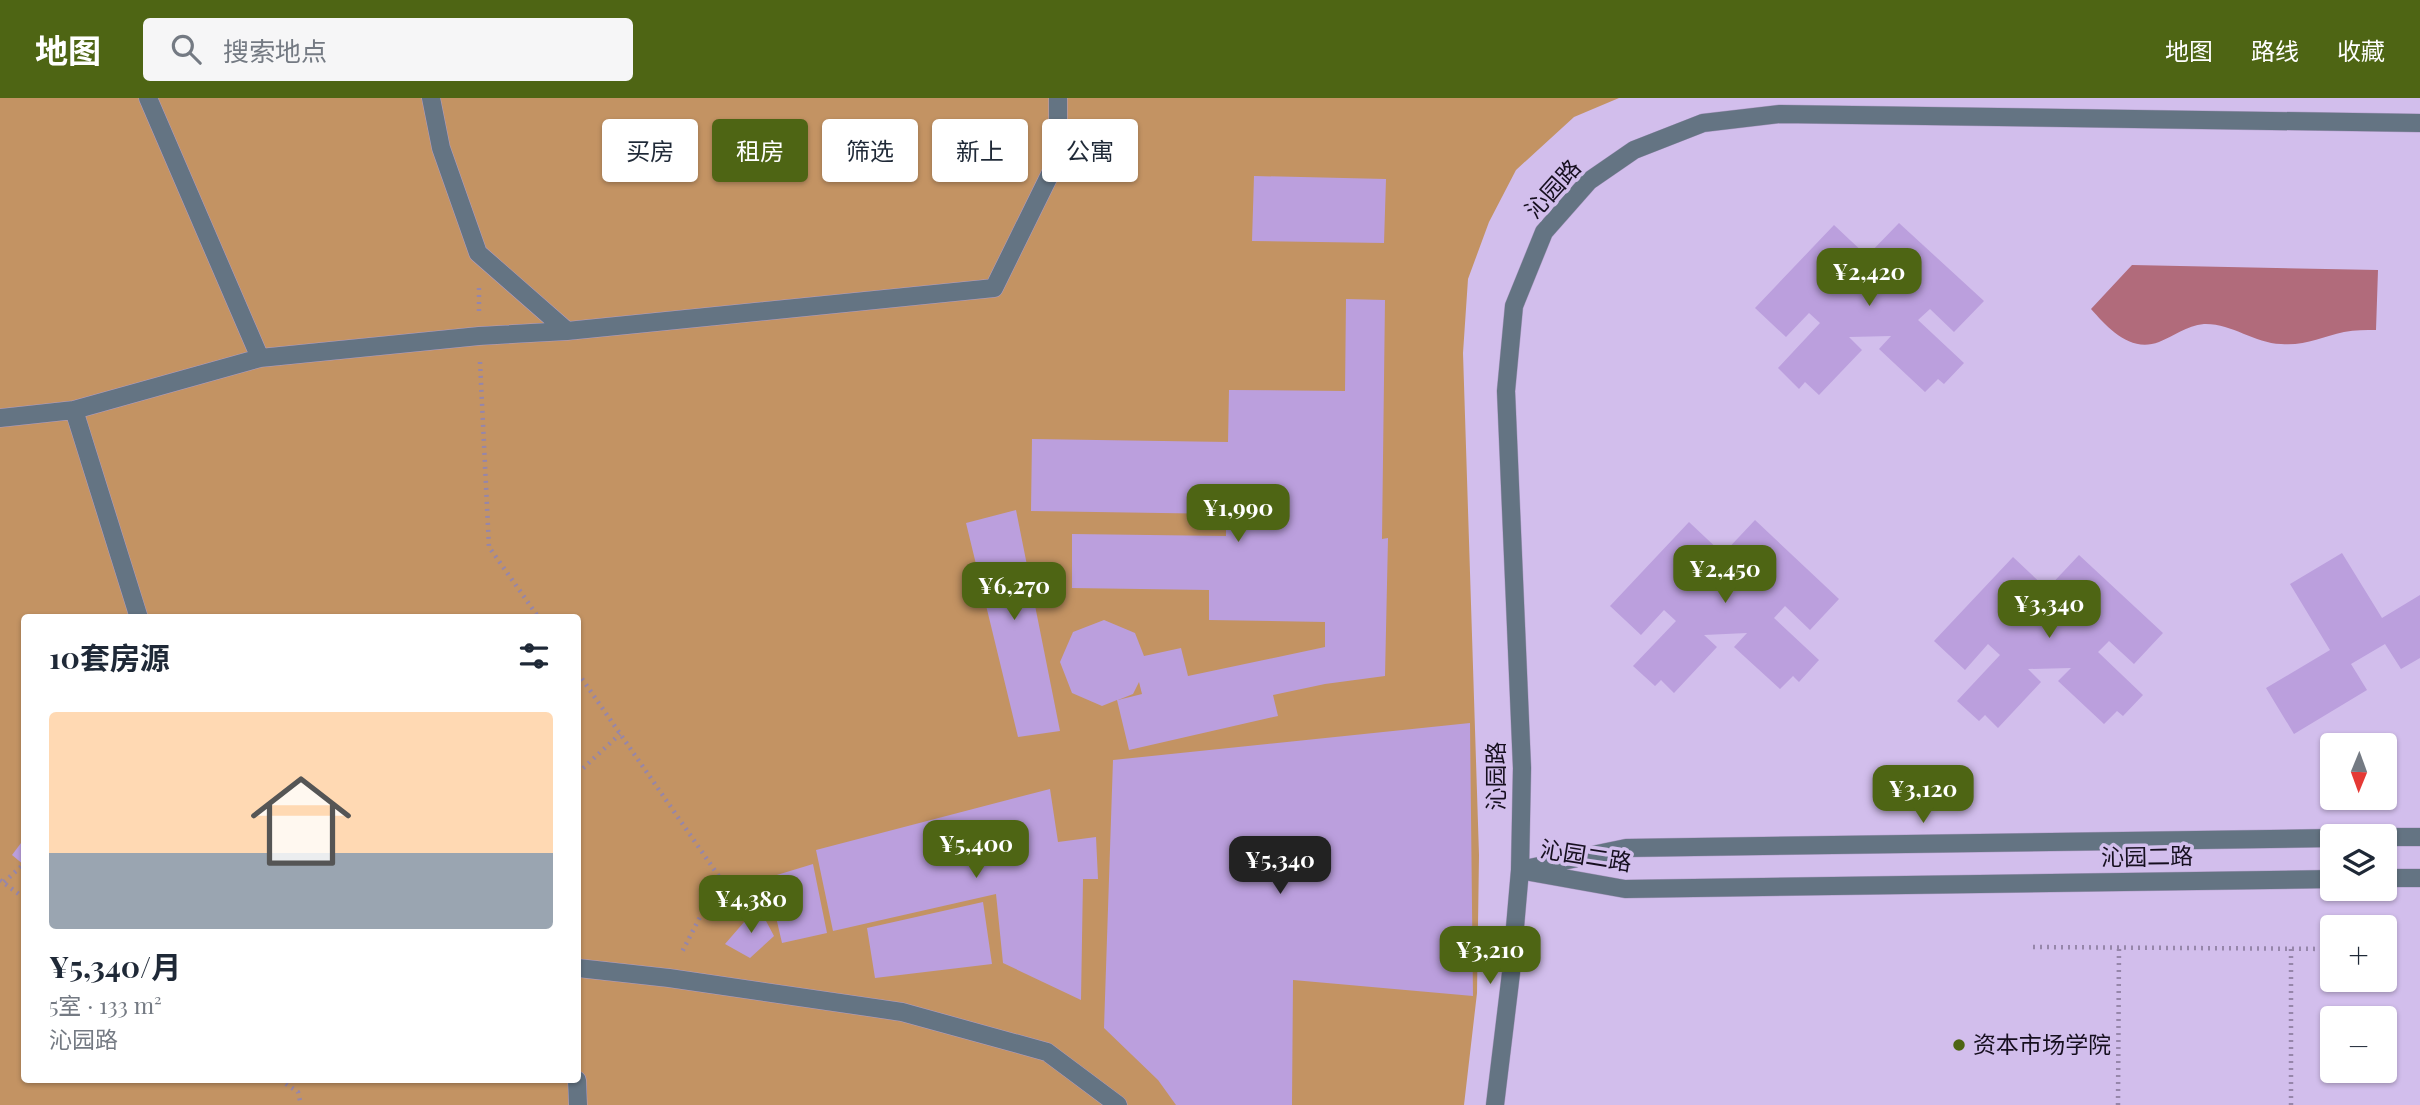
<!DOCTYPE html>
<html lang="zh">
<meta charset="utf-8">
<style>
body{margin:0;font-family:"Playfair Display","Noto Sans SC",serif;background:#f6f6f7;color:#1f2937;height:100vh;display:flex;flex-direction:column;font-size:26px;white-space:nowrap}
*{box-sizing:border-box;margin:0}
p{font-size:23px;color:#747a83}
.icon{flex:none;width:38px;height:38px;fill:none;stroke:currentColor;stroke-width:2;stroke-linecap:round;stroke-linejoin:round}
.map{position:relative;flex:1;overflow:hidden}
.details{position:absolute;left:21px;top:516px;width:560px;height:469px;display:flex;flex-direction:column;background:#fff;border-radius:7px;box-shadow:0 2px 5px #0004}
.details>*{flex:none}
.banner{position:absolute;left:602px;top:21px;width:665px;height:63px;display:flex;gap:14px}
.needle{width:46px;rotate:181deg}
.tools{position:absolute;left:2320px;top:635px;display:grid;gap:14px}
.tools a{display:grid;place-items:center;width:77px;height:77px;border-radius:7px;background:#fff;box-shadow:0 2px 5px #0004;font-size:35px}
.price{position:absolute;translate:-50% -60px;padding:0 16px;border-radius:14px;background:#4e6514;color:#fff;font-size:23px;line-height:46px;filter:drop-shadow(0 2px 4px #0008)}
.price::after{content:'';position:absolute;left:50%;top:42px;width:21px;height:16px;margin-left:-10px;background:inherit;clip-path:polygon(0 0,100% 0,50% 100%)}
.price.on{background:#222;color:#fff}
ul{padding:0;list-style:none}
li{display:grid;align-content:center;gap:14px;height:371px;padding:0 28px}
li+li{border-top:2px solid #e0e1e3}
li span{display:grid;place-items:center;height:217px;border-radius:7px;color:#555}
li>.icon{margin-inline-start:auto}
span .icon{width:126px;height:126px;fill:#fffc;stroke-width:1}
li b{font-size:30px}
h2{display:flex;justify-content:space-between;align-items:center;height:84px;padding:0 28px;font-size:30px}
.tag{padding:0 24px;border-radius:7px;background:#fff;box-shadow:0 2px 5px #0004;font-size:24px;line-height:63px}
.tag.on{background:#4e6514;color:#fff}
header{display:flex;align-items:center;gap:42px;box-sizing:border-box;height:98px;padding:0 35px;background:#4e6514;color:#fff}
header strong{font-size:33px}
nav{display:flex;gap:38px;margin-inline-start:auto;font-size:24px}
.search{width:490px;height:63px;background:#f6f6f7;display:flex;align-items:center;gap:18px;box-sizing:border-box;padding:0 24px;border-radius:7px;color:#747a83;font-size:26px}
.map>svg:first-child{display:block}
</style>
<header>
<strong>地图</strong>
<div class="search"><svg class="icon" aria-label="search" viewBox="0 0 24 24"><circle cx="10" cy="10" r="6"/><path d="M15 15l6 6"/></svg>搜索地点</div>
<nav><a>地图</a><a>路线</a><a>收藏</a></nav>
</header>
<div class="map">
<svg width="2420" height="1007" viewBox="0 0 2420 1007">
<rect width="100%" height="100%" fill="#d2beec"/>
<path fill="#c39363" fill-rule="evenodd" d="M0 0H1619L1574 19 1516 72 1489 124 1468 181 1463 255 1479 757 1477 895 1464 1007H0ZM24 520H578V982H24Z"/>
<path fill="#b16b7b" d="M2132 167 2378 172 2376 232C2366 232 2355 232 2344 234 2322 239 2305 248 2281 246 2254 245 2231 225 2204 226 2186 228 2174 238 2159 244 2130 255 2108 230 2091 211Z"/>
<path fill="#bb9fdd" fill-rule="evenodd" d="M1254 78 1386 81 1384 145 1252 143Z
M1899 125 1984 203 1954 234 1930 211 1918 222 1964 265 1944 286 1938 281 1925 294 1879 251 1891 238 1849 239 1862 252 1819 297 1805 284 1799 291 1778 270 1820 225 1809 215 1786 239 1755 210 1834 127 1867 158Z
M1346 201 1385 202 1382 441 1388 440 1385 578 1325 586 1273 597 1278 618 1129 652 1117 602 1102 608 1072 595 1060 564 1073 534 1104 522 1135 535 1144 558 1181 550 1188 578 1325 549V524L1209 522V492L1072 490V436L1226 438V416L1031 413 1032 341 1228 344 1229 292 1345 293ZM1139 584 1142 596 1118 602 1133 596Z
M1016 412 1060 633 1018 639 966 425Z
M1755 422 1839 501 1810 532 1785 508 1774 520 1819 562 1799 584 1793 578 1780 591 1734 549 1747 535 1704 537 1717 549 1674 595 1661 582 1655 588 1633 568 1676 523 1664 512 1641 537 1610 508 1689 424 1723 456Z
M2342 455 2382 520 2420 497V560L2401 571 2385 546 2351 566 2367 592 2294 636 2266 590 2330 552 2290 486Z
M2079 457 2163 535 2134 566 2109 543 2098 554 2143 597 2123 618 2117 613 2104 626 2058 583 2071 570 2028 571 2041 584 1998 630 1985 617 1979 623 1957 603 2000 557 1988 546 1965 572 1934 543 2013 459 2047 491Z
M1470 625 1473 898 1293 882 1292 1007H1176L1158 982 1104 930 1113 662Z
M1050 691 1058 744 1096 739 1098 781H1083L1081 902 1003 865 996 796 833 833 816 752Z
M24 741V767L12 757Z
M813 766 827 835 782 845 767 780Z
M983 804 992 866 875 880 867 830Z
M758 808 774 838 750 860 725 846Z"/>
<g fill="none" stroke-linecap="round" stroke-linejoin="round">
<defs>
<path id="minor" d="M148 0 260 260
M431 0 441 50 478 155 567 233 994 190 1058 60V0
M0 320 74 312
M139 520 74 312 260 260 479 238 567 233
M2385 739H2420
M1520 772 1626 750 2333 740
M1530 774 1625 791 2333 781
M2385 780H2420
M578 870 669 880 902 914 1047 954 1118 1007
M577 982 578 1007
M1495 1007 1511 875 1520 772 1522 670 1506 293 1514 208 1544 134 1589 83 1634 52 1703 25 1780 16 2420 25"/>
</defs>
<use href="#minor" stroke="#b09ec7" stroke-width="19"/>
<path stroke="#9686aa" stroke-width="4.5" stroke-dasharray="2 5" stroke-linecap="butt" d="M479 190V213
M480 264 489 449 539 520
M578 575 720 780 682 854
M578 675 620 636
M0 782 24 800
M4 784 24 766
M2033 849 2333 851
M280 982 298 994 301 1007
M2118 1007 2119 849
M2291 1007V850"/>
<use href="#minor" stroke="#647483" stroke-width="18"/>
</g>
<circle fill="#4e6514" stroke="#d2beec" stroke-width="2.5" cx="1959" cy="947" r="7"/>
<g text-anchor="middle" stroke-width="7" stroke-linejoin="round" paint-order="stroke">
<g font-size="23" fill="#160f1f" stroke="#d2beec">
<text transform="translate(1553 91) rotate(-48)" y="8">沁园路</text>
<text transform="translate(1496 678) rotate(-90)" y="8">沁园路</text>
<text transform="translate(1586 758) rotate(9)" y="8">沁园二路</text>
<text transform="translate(2147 759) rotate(-1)" y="8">沁园二路</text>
</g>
<g font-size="23" fill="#160f1f" stroke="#d2beec" text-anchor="start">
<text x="1973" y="955">资本市场学院</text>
</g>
</g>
</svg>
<div class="tools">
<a><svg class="needle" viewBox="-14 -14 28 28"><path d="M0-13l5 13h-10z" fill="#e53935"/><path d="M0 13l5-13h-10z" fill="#747a83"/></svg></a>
<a><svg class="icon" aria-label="layers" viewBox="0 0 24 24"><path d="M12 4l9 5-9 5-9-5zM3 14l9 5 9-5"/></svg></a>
<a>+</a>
<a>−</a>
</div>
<b class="price" style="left:1869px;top:210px">¥2,420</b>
<b class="price" style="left:1238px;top:446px">¥1,990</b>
<b class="price" style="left:1725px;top:507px">¥2,450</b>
<b class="price" style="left:1014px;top:524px">¥6,270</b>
<b class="price" style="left:2049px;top:542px">¥3,340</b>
<b class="price" style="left:1923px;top:727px">¥3,120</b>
<b class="price" style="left:976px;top:782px">¥5,400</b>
<b class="price on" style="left:1280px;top:798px">¥5,340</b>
<b class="price" style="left:751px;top:837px">¥4,380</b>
<b class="price" style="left:1490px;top:888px">¥3,210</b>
<div class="banner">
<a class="tag">买房</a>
<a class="tag on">租房</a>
<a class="tag">筛选</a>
<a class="tag">新上</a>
<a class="tag">公寓</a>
</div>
<section class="details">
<h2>10套房源<svg class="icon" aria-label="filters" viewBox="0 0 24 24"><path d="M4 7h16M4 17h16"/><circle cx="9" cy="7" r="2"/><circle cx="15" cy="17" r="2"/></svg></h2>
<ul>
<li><span style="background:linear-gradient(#ffd9b3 65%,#9aa5b1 0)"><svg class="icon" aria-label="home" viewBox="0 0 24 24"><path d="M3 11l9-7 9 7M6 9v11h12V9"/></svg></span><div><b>¥5,340/月</b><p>5室 · 133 m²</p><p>沁园路</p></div></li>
</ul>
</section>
</div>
